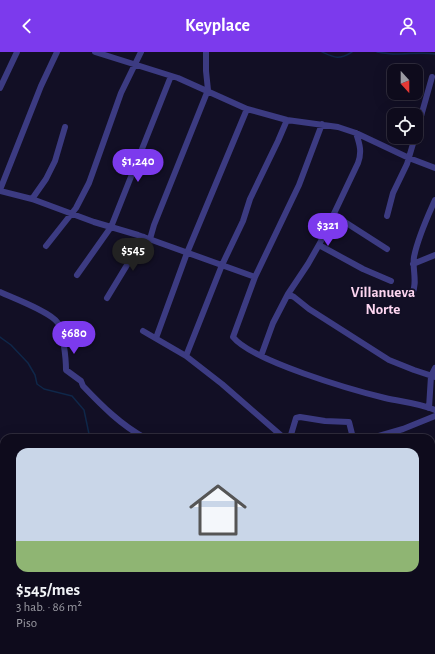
<!DOCTYPE html>
<html lang="es">
<meta charset="utf-8">
<style>
body{margin:0;font-family:"Alegreya Sans",sans-serif;background:#1c1929;color:#f1f3f6;height:100vh;display:flex;flex-direction:column;font-size:15px;white-space:nowrap}
*{box-sizing:border-box;margin:0}
p{font-size:13px;color:#9b9ba3}
.icon{flex:none;width:22px;height:22px;fill:none;stroke:currentColor;stroke-width:2;stroke-linecap:round;stroke-linejoin:round}
.map{position:relative;flex:1;overflow:hidden}
.sheet{position:absolute;left:0px;top:382px;width:435px;height:220px;display:flex;flex-direction:column;background:#0e0b1c;border-radius:12px 12px 0 0;box-shadow:0 4px 16px #0002,0 0 0 1px #2e2b3b}
.sheet>*{flex:none}
.needle{width:26px;rotate:159deg}
.controls{position:absolute;left:387px;top:12px;display:grid;gap:8px}
.controls a{display:grid;place-items:center;width:36px;height:36px;border-radius:8px;background:#0e0b1c;box-shadow:0 4px 16px #0002,0 0 0 1px #2e2b3b;font-size:20px}
.price{position:absolute;translate:-50% -34px;padding:0 9px;border-radius:14px;background:#7c3aed;color:#fff;font-size:13px;line-height:26px;filter:drop-shadow(0 1px 2px #0008)}
.price::after{content:'';position:absolute;left:50%;top:24px;width:12px;height:9px;margin-left:-6px;background:inherit;clip-path:polygon(0 0,100% 0,50% 100%)}
.price.selected{background:#222;color:#fff}
ul{padding:0;list-style:none}
li{display:grid;align-content:center;gap:8px;height:212px;padding:0 16px}
li span{display:grid;place-items:center;height:124px;border-radius:12px;color:#555}
li>.icon{margin-inline-start:auto}
span .icon{width:72px;height:72px;fill:#fffc;stroke-width:1}
li b{font-size:17px}
header{display:flex;justify-content:space-between;align-items:center;height:52px;padding:0 16px;background:#7c3aed;color:#fff;font-size:18px;font-weight:700}
.map>svg:first-child{display:block}
</style>
<header><svg class="icon" aria-label="back" viewBox="0 0 24 24"><path d="M15 5l-7 7 7 7"/></svg>Keyplace<svg class="icon" aria-label="person" viewBox="0 0 24 24"><circle cx="12" cy="8" r="4"/><path d="M4 21q1-7 8-7t8 7"/></svg></header>
<div class="map">
<svg width="435" height="602" viewBox="0 0 435 602">
<rect width="100%" height="100%" fill="#120f25"/>
<g fill="none" stroke-linecap="round" stroke-linejoin="round">
<path stroke="#0f2749" stroke-width="1.5" d="M322 0C335 6 339 8 352 0
M377 0C383 1 390 2 396 2 409 2 423 0 435 2
M0 285 11 293 28 311 35 323 37 332 44 337 72 344 84 358 89 382 88 386
M317 598 320 602"/>
</g>
<path fill="#231c45" stroke="#392e71" d="M66 598H77V602H66Z
M417 598H423L424 600 419 602Z"/>
<g fill="none" stroke-linecap="round" stroke-linejoin="round">
<path stroke="#3c3b82" stroke-width="6" d="M95 0 178 26 247 57 287 68 338 75 356 81 409 106 435 116
M0 36 17 0
M322 72 299 133 255 225 233 285C252 309 352 338 385 346 402 350 419 351 435 358
M416 82 432 25
M0 138 41 34 57 0
M0 139 32 147 94 170 138 183 255 225
M32 147 46 127 55 109 65 75
M334 163 387 197
M387 164 393 141 407 112 415 85
M150 187 154 173 208 38 206 19V0
M319 193 363 217 391 229
M46 194 76 156 89 131 121 41 141 0
M413 212 435 203
M77 223 111 175 171 24
M0 240C13 246 51 260 58 271 63 280 66 306 66 318L81 329 83 334C102 354 121 373 145 386
M288 242 294 245 309 257 389 308 414 318 435 325
M412 242C418 231 412 217 414 205 418 185 427 166 435 148
M107 246 144 185
M143 279 186 304 222 332 284 386
M156 286 187 201 247 57
M186 304 222 213 243 169 250 147 278 89 287 68
M261 304 273 271 288 242 308 212 320 191 358 111C362 100 360 93 356 81
M429 356 431 324 435 316
M290 386 296 366 300 365 325 369 349 370 353 386
M372 386 403 377 435 364
M431 519 435 516
M431 579 435 583
M364 598 370 602
M30 602V598
M62 602 63 598
M426 602 435 599"/>
</g>
<g text-anchor="middle" stroke-width="3.5" stroke-linejoin="round" paint-order="stroke">
<g font-size="15" font-weight="bold" fill="#fed6f1" stroke="#120f25">
<text x="383" y="245">Villanueva<tspan x="383" dy="17">Norte</tspan></text>
</g>
</g>
</svg>
<div class="controls">
<a><svg class="needle" viewBox="-14 -14 28 28"><path d="M0-13l5 13h-10z" fill="#e53935"/><path d="M0 13l5-13h-10z" fill="#9b9ba3"/></svg></a>
<a><svg class="icon" aria-label="locate" viewBox="0 0 24 24"><circle cx="12" cy="12" r="6"/><path d="M12 2v4M12 18v4M2 12h4M18 12h4"/></svg></a>
</div>
<b class="price" style="left:138px;top:131px">$1,240</b>
<b class="price" style="left:328px;top:195px">$321</b>
<b class="price selected" style="left:133px;top:220px">$545</b>
<b class="price" style="left:74px;top:303px">$680</b>
<section class="sheet">
<ul>
<li><span style="background:linear-gradient(#c9d6e8 75%,#8fb573 0)"><svg class="icon" aria-label="home" viewBox="0 0 24 24"><path d="M3 11l9-7 9 7M6 9v11h12V9"/></svg></span><div><b>$545/mes</b><p>3 hab. · 86 m²</p><p>Piso</p></div></li>
</ul>
</section>
</div>
